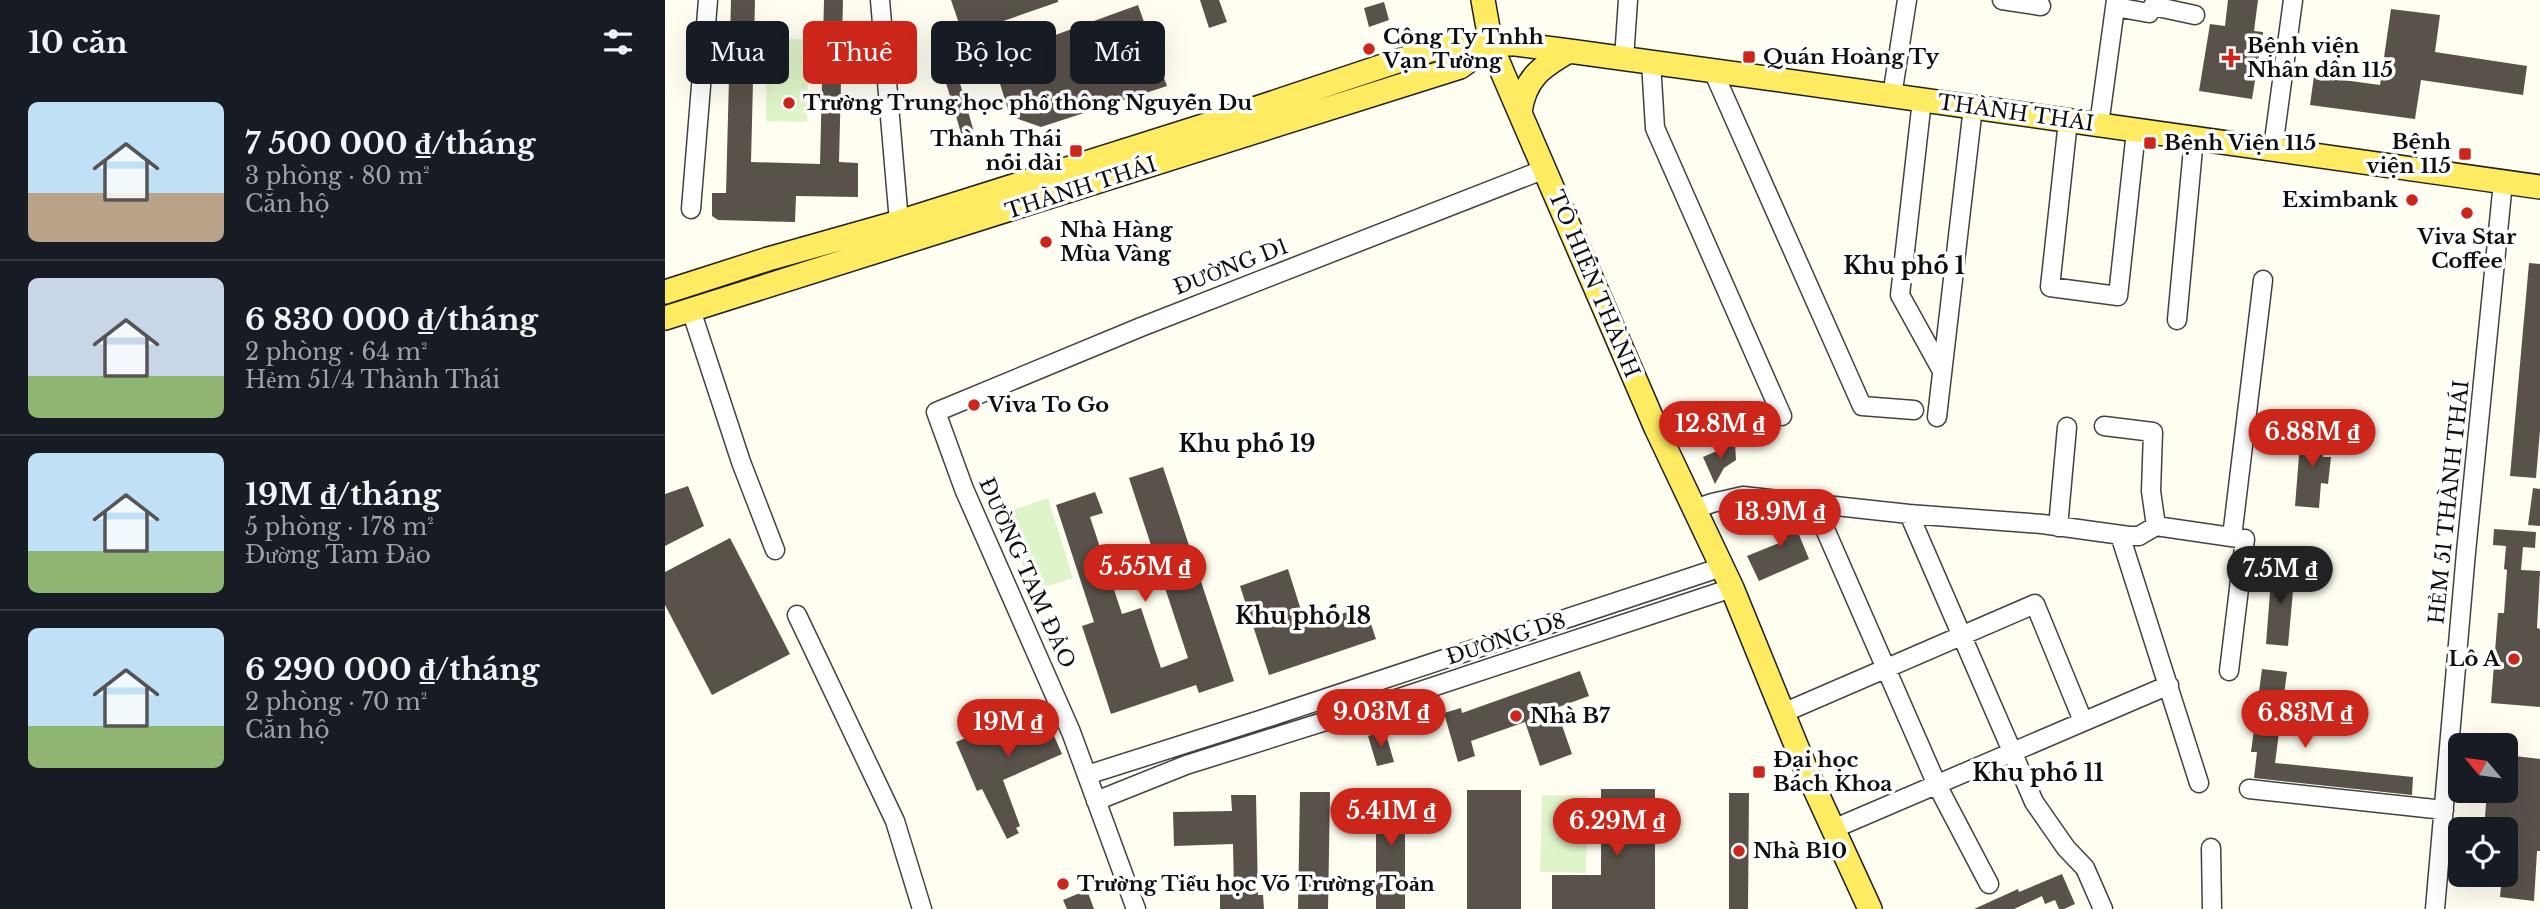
<!DOCTYPE html>
<html lang="vi">
<meta charset="utf-8">
<style>
body{margin:0;font-family:"Libre Baskerville",serif;background:#20242c;color:#f1f3f6;height:100vh;display:flex;flex-direction:column;font-size:26px;white-space:nowrap}
*{box-sizing:border-box;margin:0}
p{font-size:23px;color:#9ea1a6}
.icon{flex:none;width:38px;height:38px;fill:none;stroke:currentColor;stroke-width:2;stroke-linecap:round;stroke-linejoin:round}
.map{position:relative;flex:1;overflow:hidden}
.side{display:flex;flex-direction:column;background:#171b24;width:665px}
.side>*{flex:none}
.banner{position:absolute;left:21px;top:21px;width:665px;height:63px;display:flex;gap:14px}
.needle{width:46px;rotate:299deg}
.buttons{position:absolute;left:1783px;top:733px;display:grid;gap:14px}
.buttons a{display:grid;place-items:center;width:70px;height:70px;border-radius:10px;background:#171b24;box-shadow:0 7px 28px #0002;font-size:35px}
.price{position:absolute;translate:-50% -60px;padding:0 16px;border-radius:24px;background:#cc261a;color:#fff;font-size:23px;line-height:46px;filter:drop-shadow(0 2px 4px #0008)}
.price::after{content:'';position:absolute;left:50%;top:42px;width:21px;height:16px;margin-left:-10px;background:inherit;clip-path:polygon(0 0,100% 0,50% 100%)}
.price.selected{background:#222;color:#fff}
ul{padding:0;list-style:none}
li{display:flex;align-items:center;gap:21px;height:175px;padding:0 28px}
li+li{border-top:2px solid #363941}
li span{display:grid;place-items:center;flex:none;width:196px;height:140px;border-radius:10px;color:#555}
li>.icon{margin-inline-start:auto}
span .icon{width:84px;height:84px;fill:#fffc;stroke-width:1}
li b{font-size:30px}
h2{display:flex;justify-content:space-between;align-items:center;height:84px;padding:0 28px;font-size:30px}
.tag{padding:0 24px;border-radius:10px;background:#171b24;box-shadow:0 7px 28px #0002;font-size:24px;line-height:63px}
.tag.selected{background:#cc261a;color:#fff}
main{display:flex;flex:1;min-height:0}
.map>svg:first-child{display:block}
</style>
<main>
<section class="side">
<h2>10 căn<svg class="icon" aria-label="filters" viewBox="0 0 24 24"><path d="M4 7h16M4 17h16"/><circle cx="9" cy="7" r="2"/><circle cx="15" cy="17" r="2"/></svg></h2>
<ul>
<li><span style="background:linear-gradient(#bfe0f5 65%,#b9a48a 0)"><svg class="icon" aria-label="home" viewBox="0 0 24 24"><path d="M3 11l9-7 9 7M6 9v11h12V9"/></svg></span><div><b>7 500 000 ₫/tháng</b><p>3 phòng · 80 m²</p><p>Căn hộ</p></div></li>
<li><span style="background:linear-gradient(#c9d6e8 70%,#8fb573 0)"><svg class="icon" aria-label="home" viewBox="0 0 24 24"><path d="M3 11l9-7 9 7M6 9v11h12V9"/></svg></span><div><b>6 830 000 ₫/tháng</b><p>2 phòng · 64 m²</p><p>Hẻm 51/4 Thành Thái</p></div></li>
<li><span style="background:linear-gradient(#bfe0f5 70%,#8fb573 0)"><svg class="icon" aria-label="home" viewBox="0 0 24 24"><path d="M3 11l9-7 9 7M6 9v11h12V9"/></svg></span><div><b>19M ₫/tháng</b><p>5 phòng · 178 m²</p><p>Đường Tam Đảo</p></div></li>
<li><span style="background:linear-gradient(#bfe0f5 70%,#8fb573 0)"><svg class="icon" aria-label="home" viewBox="0 0 24 24"><path d="M3 11l9-7 9 7M6 9v11h12V9"/></svg></span><div><b>6 290 000 ₫/tháng</b><p>2 phòng · 70 m²</p><p>Căn hộ</p></div></li>
</ul>
</section>
<div class="map">
<svg width="1875" height="909" viewBox="0 0 1875 909">
<rect width="100%" height="100%" fill="#fffef1"/>
<path fill="#e0f4c9" d="M102 39H144L142 122 101 121Z
M383 498 408 578 366 591 341 512Z
M877 795 922 796 921 873 875 872Z"/>
<path fill="#59524a" d="M66 0H90L86 162 155 164 159 0H178L174 162 193 163V197L131 196 130 222 53 220 47 216V193H61Z
M286 0H393V2L298 35Z
M535 0H554L562 22 544 28Z
M1563 0H1593L1589 31 1598 32 1587 99 1534 91 1545 24 1560 26Z
M719 2 724 20 704 27 699 8Z
M473 5 502 86 376 127 345 116 327 58Z
M1726 9 1775 15 1770 52 1862 66 1858 95 1756 80 1750 119 1645 105 1649 76 1715 85Z
M288 59 311 139 299 143 275 63Z
M1864 263 1875 264V430L1871 478 1845 476Z
M1636 430 1660 432 1658 457H1666L1663 484 1656 483 1654 508 1630 506Z
M1070 443 1071 460 1059 468 1050 484 1038 457Z
M498 467 569 681 534 693 531 685 446 714 417 626 429 622 391 505 430 492 438 513 425 517 457 614 476 608 496 668 523 658 464 478Z
M23 486 39 526 0 546V494Z
M1868 488 1875 489V526L1863 525Z
M1125 513 1144 559 1094 581 1082 556 1114 543 1103 515Z
M1829 529 1871 532 1870 548 1858 547 1856 570 1875 571 1872 628 1875 629V707L1826 703 1833 613H1839L1842 570 1839 569 1841 546 1828 545Z
M65 538 125 654 47 695 0 605V572Z
M1607 567 1630 569 1623 646 1601 644Z
M623 569 641 626 700 606 711 639 604 675 575 586Z
M1597 669 1622 672 1610 763 1748 777 1747 795 1589 778 1592 752H1586Z
M915 671 924 696 891 708 907 754 875 766 860 722 806 741 810 756 793 762 779 713 796 708 797 713Z
M376 706 397 754 338 780 355 826 351 828 354 833 342 839 317 789 312 791 291 742Z
M720 731 729 762 712 766 703 736Z
M1841 755 1875 759V851H1872L1869 901 1835 897 1837 875H1841V830H1819L1822 791H1841Z
M936 789H990V909H887V875H936Z
M711 790H741V796H744V816H740V909H711Z
M802 790H856V909H802Z
M635 792H665L663 909H633Z
M1064 793H1084L1083 909H1064Z
M566 795H591L593 895H598L599 909H555V889H569L568 844 509 846 508 812 567 811Z
M1397 874 1410 904 1399 909H1394L1390 900 1380 904 1377 896 1349 909H1309L1353 889 1354 892Z
M422 890 429 909H402L398 900Z"/>
<g fill="none" stroke-linecap="round" stroke-linejoin="round">
<defs>
<path id="minor" d="M215 0 234 222
M1337 0 1376 6
M1450 7 1484 13 1488 6 1530 15
M959 59 963 0
M986 62 990 128 1117 416
M1048 71 1197 406 1249 410
M1227 96 1242 0
M1257 100 1235 295 1277 371
M1403 121 1385 287 1453 296 1471 131
M1434 125 1451 0
M1608 148 1628 0
M26 209 43 0
M26 310 76 462 110 550
M1512 320 1529 138
M1272 417 1308 107
M1439 426 1488 432 1486 491 1491 526
M1149 504 1272 785 1324 884
M1030 509 1047 503 1078 496 1244 514 1377 524 1464 536H1474L1491 526 1580 539 1564 671
M1244 514 1369 802 1401 848 1420 868 1438 909
M1393 527 1402 427
M1455 535 1534 783
M1567 537 1598 280
M132 615 230 821 257 909
M1118 713 1370 604 1418 721
M422 775 598 719 1057 567
M1584 789 1779 810
M431 801 521 765 731 699 1067 588
M1168 829 1504 685
M1546 848 1547 909
M471 909 406 732 299 489 271 412 476 327 880 169
M1770 909 1801 552 1838 182"/>
<path id="major" d="M818 0 826 45 839 76 991 428 1067 588 1142 772 1205 909
M855 112C860 78 876 67 904 51
M0 292 103 259 234 222 535 127 787 43 851 44 904 51C1228 95 1552 141 1875 187
M0 318 795 67 826 45"/>
</defs>
<use href="#minor" stroke="#424242" stroke-width="21"/>
<use href="#major" stroke="#202020" stroke-width="26"/>
<use href="#minor" stroke="#fff" stroke-width="18"/>
<use href="#major" stroke="#ffeb61" stroke-width="23"/>
</g>
<g fill="#cc261a" stroke="#fff" stroke-width="2.5">
<circle cx="704" cy="49" r="7"/>
<rect x="1077" y="50" width="14" height="14" rx="3.5"/>
<path d="M1562.5 47.5h7v7h7v7h-7v7h-7v-7h-7v-7h7z"/>
<circle cx="124" cy="103" r="7"/>
<rect x="1478" y="136" width="14" height="14" rx="3.5"/>
<rect x="404" y="144" width="14" height="14" rx="3.5"/>
<rect x="1793" y="147" width="14" height="14" rx="3.5"/>
<circle cx="1747" cy="200" r="7"/>
<circle cx="1802" cy="213" r="7"/>
<circle cx="381" cy="242" r="7"/>
<circle cx="309" cy="405" r="7"/>
<circle cx="1849" cy="659" r="7"/>
<circle cx="851" cy="716" r="7"/>
<rect x="1087" y="765" width="14" height="14" rx="3.5"/>
<circle cx="1074" cy="851" r="7"/>
<circle cx="398" cy="884" r="7"/>
</g>
<g text-anchor="middle" stroke-width="7" stroke-linejoin="round" paint-order="stroke">
<g font-size="21" font-weight="bold" fill="#0f0f0f" stroke="#fff" text-anchor="start">
<text x="718" y="44">Công Ty Tnhh<tspan x="718" dy="24">Vạn Tường</tspan></text>
<text x="1582" y="53">Bệnh viện<tspan x="1582" dy="24">Nhân dân 115</tspan></text>
<text x="1098" y="64">Quán Hoàng Ty</text>
<text x="138" y="110">Trường Trung học phổ thông Nguyễn Du</text>
<text x="397" y="146" text-anchor="end">Thành Thái<tspan x="397" dy="24">nối dài</tspan></text>
<text x="1786" y="149" text-anchor="end">Bệnh<tspan x="1786" dy="24">viện 115</tspan></text>
<text x="1499" y="150">Bệnh Viện 115</text>
<text x="1733" y="207" text-anchor="end">Eximbank</text>
<text x="395" y="237">Nhà Hàng<tspan x="395" dy="24">Mùa Vàng</tspan></text>
<text x="1802" y="244" text-anchor="middle">Viva Star<tspan x="1802" dy="24">Coffee</tspan></text>
<text x="323" y="412">Viva To Go</text>
<text x="1835" y="666" text-anchor="end">Lô A</text>
<text x="865" y="723">Nhà B7</text>
<text x="1108" y="767">Đại học<tspan x="1108" dy="24">Bách Khoa</tspan></text>
<text x="1088" y="858">Nhà B10</text>
<text x="412" y="891">Trường Tiểu học Võ Trường Toản</text>
</g>
<g font-size="21" fill="#0f0f0f" stroke="#fff">
<text transform="translate(1351 113) rotate(8)" y="7">THÀNH THÁI</text>
<text transform="translate(416 188) rotate(-18)" y="7">THÀNH THÁI</text>
<text transform="translate(566 267) rotate(-21)" y="7">ĐƯỜNG D1</text>
<text transform="translate(929 284) rotate(67)" y="7">TÔ HIẾN THÀNH</text>
<text transform="translate(1784 502) rotate(-84)" y="7">HẺM 51 THÀNH THÁI</text>
<text transform="translate(362 573) rotate(66)" y="7">ĐƯỜNG TAM ĐẢO</text>
<text transform="translate(841 639) rotate(-18)" y="7">ĐƯỜNG D8</text>
</g>
<g font-size="23" font-weight="bold" fill="#0f0f0f" stroke="#fff">
<text x="1239" y="274">Khu phố 1</text>
<text x="582" y="452">Khu phố 19</text>
<text x="638" y="624">Khu phố 18</text>
<text x="1373" y="781">Khu phố 11</text>
</g>
</g>
</svg>
<div class="buttons">
<a><svg class="needle" viewBox="-14 -14 28 28"><path d="M0-13l5 13h-10z" fill="#e53935"/><path d="M0 13l5-13h-10z" fill="#9ea1a6"/></svg></a>
<a><svg class="icon" aria-label="locate" viewBox="0 0 24 24"><circle cx="12" cy="12" r="6"/><path d="M12 2v4M12 18v4M2 12h4M18 12h4"/></svg></a>
</div>
<b class="price" style="left:1055px;top:461px">12.8M ₫</b>
<b class="price" style="left:1647px;top:469px">6.88M ₫</b>
<b class="price" style="left:1115px;top:549px">13.9M ₫</b>
<b class="price" style="left:480px;top:604px">5.55M ₫</b>
<b class="price selected" style="left:1615px;top:606px">7.5M ₫</b>
<b class="price" style="left:716px;top:749px">9.03M ₫</b>
<b class="price" style="left:1640px;top:750px">6.83M ₫</b>
<b class="price" style="left:343px;top:759px">19M ₫</b>
<b class="price" style="left:726px;top:848px">5.41M ₫</b>
<b class="price" style="left:952px;top:858px">6.29M ₫</b>
<div class="banner">
<a class="tag">Mua</a>
<a class="tag selected">Thuê</a>
<a class="tag">Bộ lọc</a>
<a class="tag">Mới</a>
</div>
</div>
</main>
